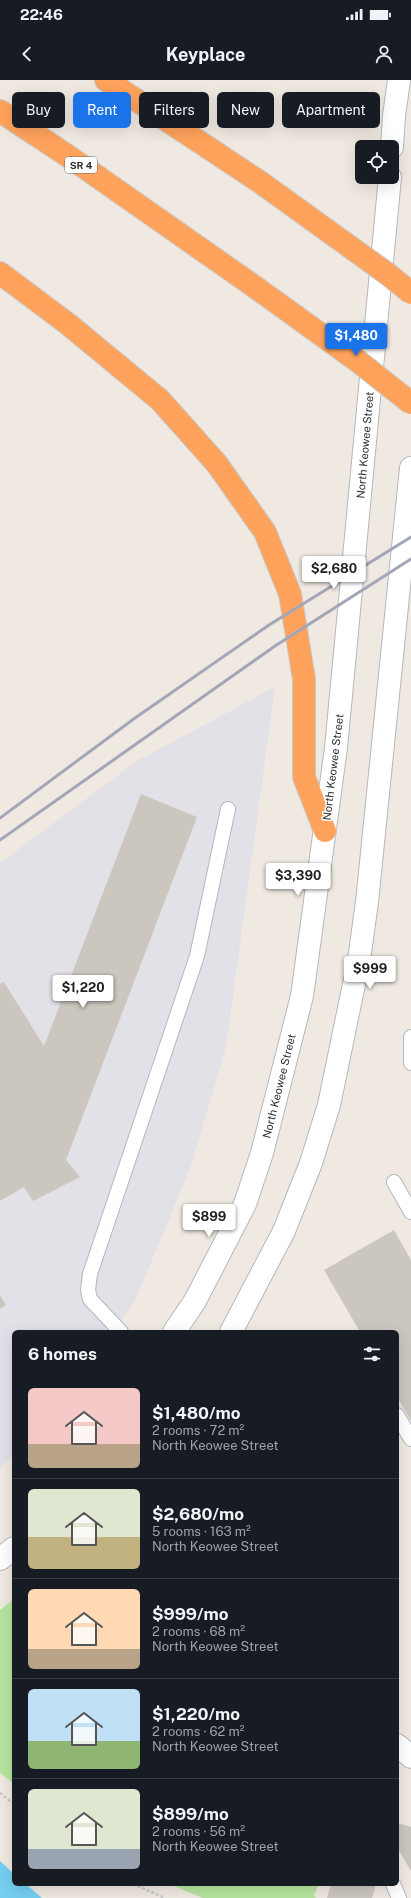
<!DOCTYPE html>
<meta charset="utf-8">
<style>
body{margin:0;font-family:"Public Sans",sans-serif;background:#20242c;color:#f1f3f6;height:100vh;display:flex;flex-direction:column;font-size:15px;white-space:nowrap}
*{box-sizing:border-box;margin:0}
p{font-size:13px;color:#9ea1a6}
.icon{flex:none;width:22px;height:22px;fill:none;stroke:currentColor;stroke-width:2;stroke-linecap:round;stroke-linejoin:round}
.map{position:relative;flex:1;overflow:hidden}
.panel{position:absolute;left:12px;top:1250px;width:387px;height:556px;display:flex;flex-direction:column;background:#171b24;border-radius:6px;box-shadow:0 4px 16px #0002}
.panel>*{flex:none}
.banner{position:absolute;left:12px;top:12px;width:387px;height:36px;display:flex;gap:8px}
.tools{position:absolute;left:355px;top:60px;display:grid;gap:8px}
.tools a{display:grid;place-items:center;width:44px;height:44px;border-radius:6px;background:#171b24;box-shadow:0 4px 16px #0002;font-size:20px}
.price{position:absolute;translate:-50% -34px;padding:0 9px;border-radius:4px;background:#fff;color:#222;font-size:13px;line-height:26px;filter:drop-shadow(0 1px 2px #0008)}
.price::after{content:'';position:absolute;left:50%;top:24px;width:12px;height:9px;margin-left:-6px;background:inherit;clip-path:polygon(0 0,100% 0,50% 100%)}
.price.on{background:#1a73e8;color:#fff}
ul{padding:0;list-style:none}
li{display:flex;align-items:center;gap:12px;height:100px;padding:0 16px}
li+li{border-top:1px solid #363941}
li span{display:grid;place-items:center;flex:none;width:112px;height:80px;border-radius:6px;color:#555}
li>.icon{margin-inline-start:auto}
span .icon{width:48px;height:48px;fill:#fffc;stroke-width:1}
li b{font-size:17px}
h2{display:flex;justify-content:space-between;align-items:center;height:48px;padding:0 16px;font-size:17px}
.tag{padding:0 14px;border-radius:6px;background:#171b24;box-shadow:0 4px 16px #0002;font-size:14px;line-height:36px}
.tag.on{background:#1a73e8;color:#fff}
.status{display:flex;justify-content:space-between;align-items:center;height:28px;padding:0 20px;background:#171b24;direction:ltr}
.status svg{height:11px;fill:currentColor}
header{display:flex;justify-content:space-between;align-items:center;height:52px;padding:0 16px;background:#171b24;font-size:18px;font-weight:700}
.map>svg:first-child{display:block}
</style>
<div class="status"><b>22:46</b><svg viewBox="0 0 49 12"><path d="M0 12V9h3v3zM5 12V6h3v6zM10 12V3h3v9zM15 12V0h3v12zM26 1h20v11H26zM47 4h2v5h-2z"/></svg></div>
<header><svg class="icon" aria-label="back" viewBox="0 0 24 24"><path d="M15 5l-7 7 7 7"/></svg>Keyplace<svg class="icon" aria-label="person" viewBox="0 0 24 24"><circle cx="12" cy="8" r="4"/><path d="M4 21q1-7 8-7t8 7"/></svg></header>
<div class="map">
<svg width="411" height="1818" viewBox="0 0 411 1818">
<rect width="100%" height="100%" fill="#efe9e1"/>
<path fill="#e3e1e8" d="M275 607 226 967 191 1086 135 1221 114 1252H14V1375L0 1388V783L137 681Z"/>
<path fill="#b6e59e" d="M14 1519V1704L0 1693V1530Z
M169 1804H319L314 1815 316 1818H203Z"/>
<path fill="#75cff0" d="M0 1781 14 1794V1804H26L42 1818H0Z"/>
<path fill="#cbc7bf" d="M141 714 197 737 66 1080 80 1097 33 1121 24 1107 0 1121V904L4 902 44 966Z
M394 1150 411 1180V1341L397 1317V1252H360L324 1190Z
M0 1215 6 1225 0 1229Z
M397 1743 411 1747V1791L397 1767Z
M331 1804H376L372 1818H327Z"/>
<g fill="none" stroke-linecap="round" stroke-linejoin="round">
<defs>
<path id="lane" d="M411 957V983
M394 1102 411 1132
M121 1252 90 1219 88 1210 90 1194 197 876 228 729
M397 1335 411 1359
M393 1804 399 1818"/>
<path id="secondary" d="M392 67 394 36 399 0
M174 1252 195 1221 245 1124 262 1073 302 916 336 668 390 97
M231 1252 284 1151 311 1083 329 1025 359 880 367 822 411 388
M0 1479 14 1468
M397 1665 411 1677"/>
<path id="highway" d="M106 0 260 102
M0 31 68 76 255 207
M0 193 68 244 160 320 217 384 265 452 290 514 304 599V697L325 751"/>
</defs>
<use href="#lane" stroke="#b4b7c1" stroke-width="16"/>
<use href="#secondary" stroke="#b4b7c1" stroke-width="24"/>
<use href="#highway" stroke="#c9c9c9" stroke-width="24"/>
<path stroke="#c9c9c9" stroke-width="2.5" stroke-dasharray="3 2" stroke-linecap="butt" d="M0 1713 14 1724
M133 1804 165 1818"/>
<use href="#lane" stroke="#fff" stroke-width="14"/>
<use href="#secondary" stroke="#fff" stroke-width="22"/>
<use href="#highway" stroke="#ffa35c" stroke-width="22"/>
<path stroke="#a3a6b8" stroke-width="3" d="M0 738 135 638 269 545 411 457
M0 760 275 566 411 479"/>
<defs>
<path id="highway-bridge" d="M260 102 389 195 411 213
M255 207 359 282 411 323"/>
</defs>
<use href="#highway-bridge" stroke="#c9c9c9" stroke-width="24" stroke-linecap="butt"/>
<use href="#highway-bridge" stroke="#ffa35c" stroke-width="22"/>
</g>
<g text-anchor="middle" stroke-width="3" stroke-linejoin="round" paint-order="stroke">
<rect fill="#fff" stroke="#6d6d6d" stroke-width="1" x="65" y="77" width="32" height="16" rx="3"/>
<g font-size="10" font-weight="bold" fill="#2e2e2e">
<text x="81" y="89">SR 4</text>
</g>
<g font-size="11" fill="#2e2e2e" stroke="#fff">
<text transform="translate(365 365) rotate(-85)" y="4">North Keowee Street</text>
<text transform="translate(333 687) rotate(-83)" y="4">North Keowee Street</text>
<text transform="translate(279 1006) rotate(-76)" y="4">North Keowee Street</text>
</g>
</g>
</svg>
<div class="tools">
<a><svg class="icon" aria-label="locate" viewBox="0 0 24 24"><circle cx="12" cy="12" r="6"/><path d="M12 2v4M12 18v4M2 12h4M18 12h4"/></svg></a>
</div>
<b class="price on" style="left:356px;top:277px">$1,480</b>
<b class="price" style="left:334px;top:510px">$2,680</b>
<b class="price" style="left:298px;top:817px">$3,390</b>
<b class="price" style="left:370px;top:910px">$999</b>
<b class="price" style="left:83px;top:929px">$1,220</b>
<b class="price" style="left:209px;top:1158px">$899</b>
<div class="banner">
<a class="tag">Buy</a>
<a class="tag on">Rent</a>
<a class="tag">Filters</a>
<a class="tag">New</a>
<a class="tag">Apartment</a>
</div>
<section class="panel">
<h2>6 homes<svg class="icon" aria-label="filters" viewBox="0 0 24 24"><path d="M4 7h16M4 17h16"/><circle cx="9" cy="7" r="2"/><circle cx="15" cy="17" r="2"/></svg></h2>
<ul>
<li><span style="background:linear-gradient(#f6c9c9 70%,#b9a48a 0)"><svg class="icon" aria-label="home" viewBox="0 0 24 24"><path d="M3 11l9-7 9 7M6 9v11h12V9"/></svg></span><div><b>$1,480/mo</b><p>2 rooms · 72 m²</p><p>North Keowee Street</p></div></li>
<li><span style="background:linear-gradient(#dfe7d0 60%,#c2b280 0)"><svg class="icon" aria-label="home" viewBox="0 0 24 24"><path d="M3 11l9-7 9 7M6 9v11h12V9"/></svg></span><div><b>$2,680/mo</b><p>5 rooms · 163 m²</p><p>North Keowee Street</p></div></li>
<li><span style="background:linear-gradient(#ffd9b3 75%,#b9a48a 0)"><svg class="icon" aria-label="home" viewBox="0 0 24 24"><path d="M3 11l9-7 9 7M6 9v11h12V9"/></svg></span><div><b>$999/mo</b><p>2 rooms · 68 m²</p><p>North Keowee Street</p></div></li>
<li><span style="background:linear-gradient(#bfe0f5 65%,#8fb573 0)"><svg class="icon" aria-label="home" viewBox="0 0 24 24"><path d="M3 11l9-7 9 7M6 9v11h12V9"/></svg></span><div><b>$1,220/mo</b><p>2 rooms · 62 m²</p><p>North Keowee Street</p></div></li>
<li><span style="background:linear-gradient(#dfe7d0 75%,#9aa5b1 0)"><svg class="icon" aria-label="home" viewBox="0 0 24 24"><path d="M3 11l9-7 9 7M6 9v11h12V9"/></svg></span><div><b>$899/mo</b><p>2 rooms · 56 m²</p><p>North Keowee Street</p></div></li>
</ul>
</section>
</div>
